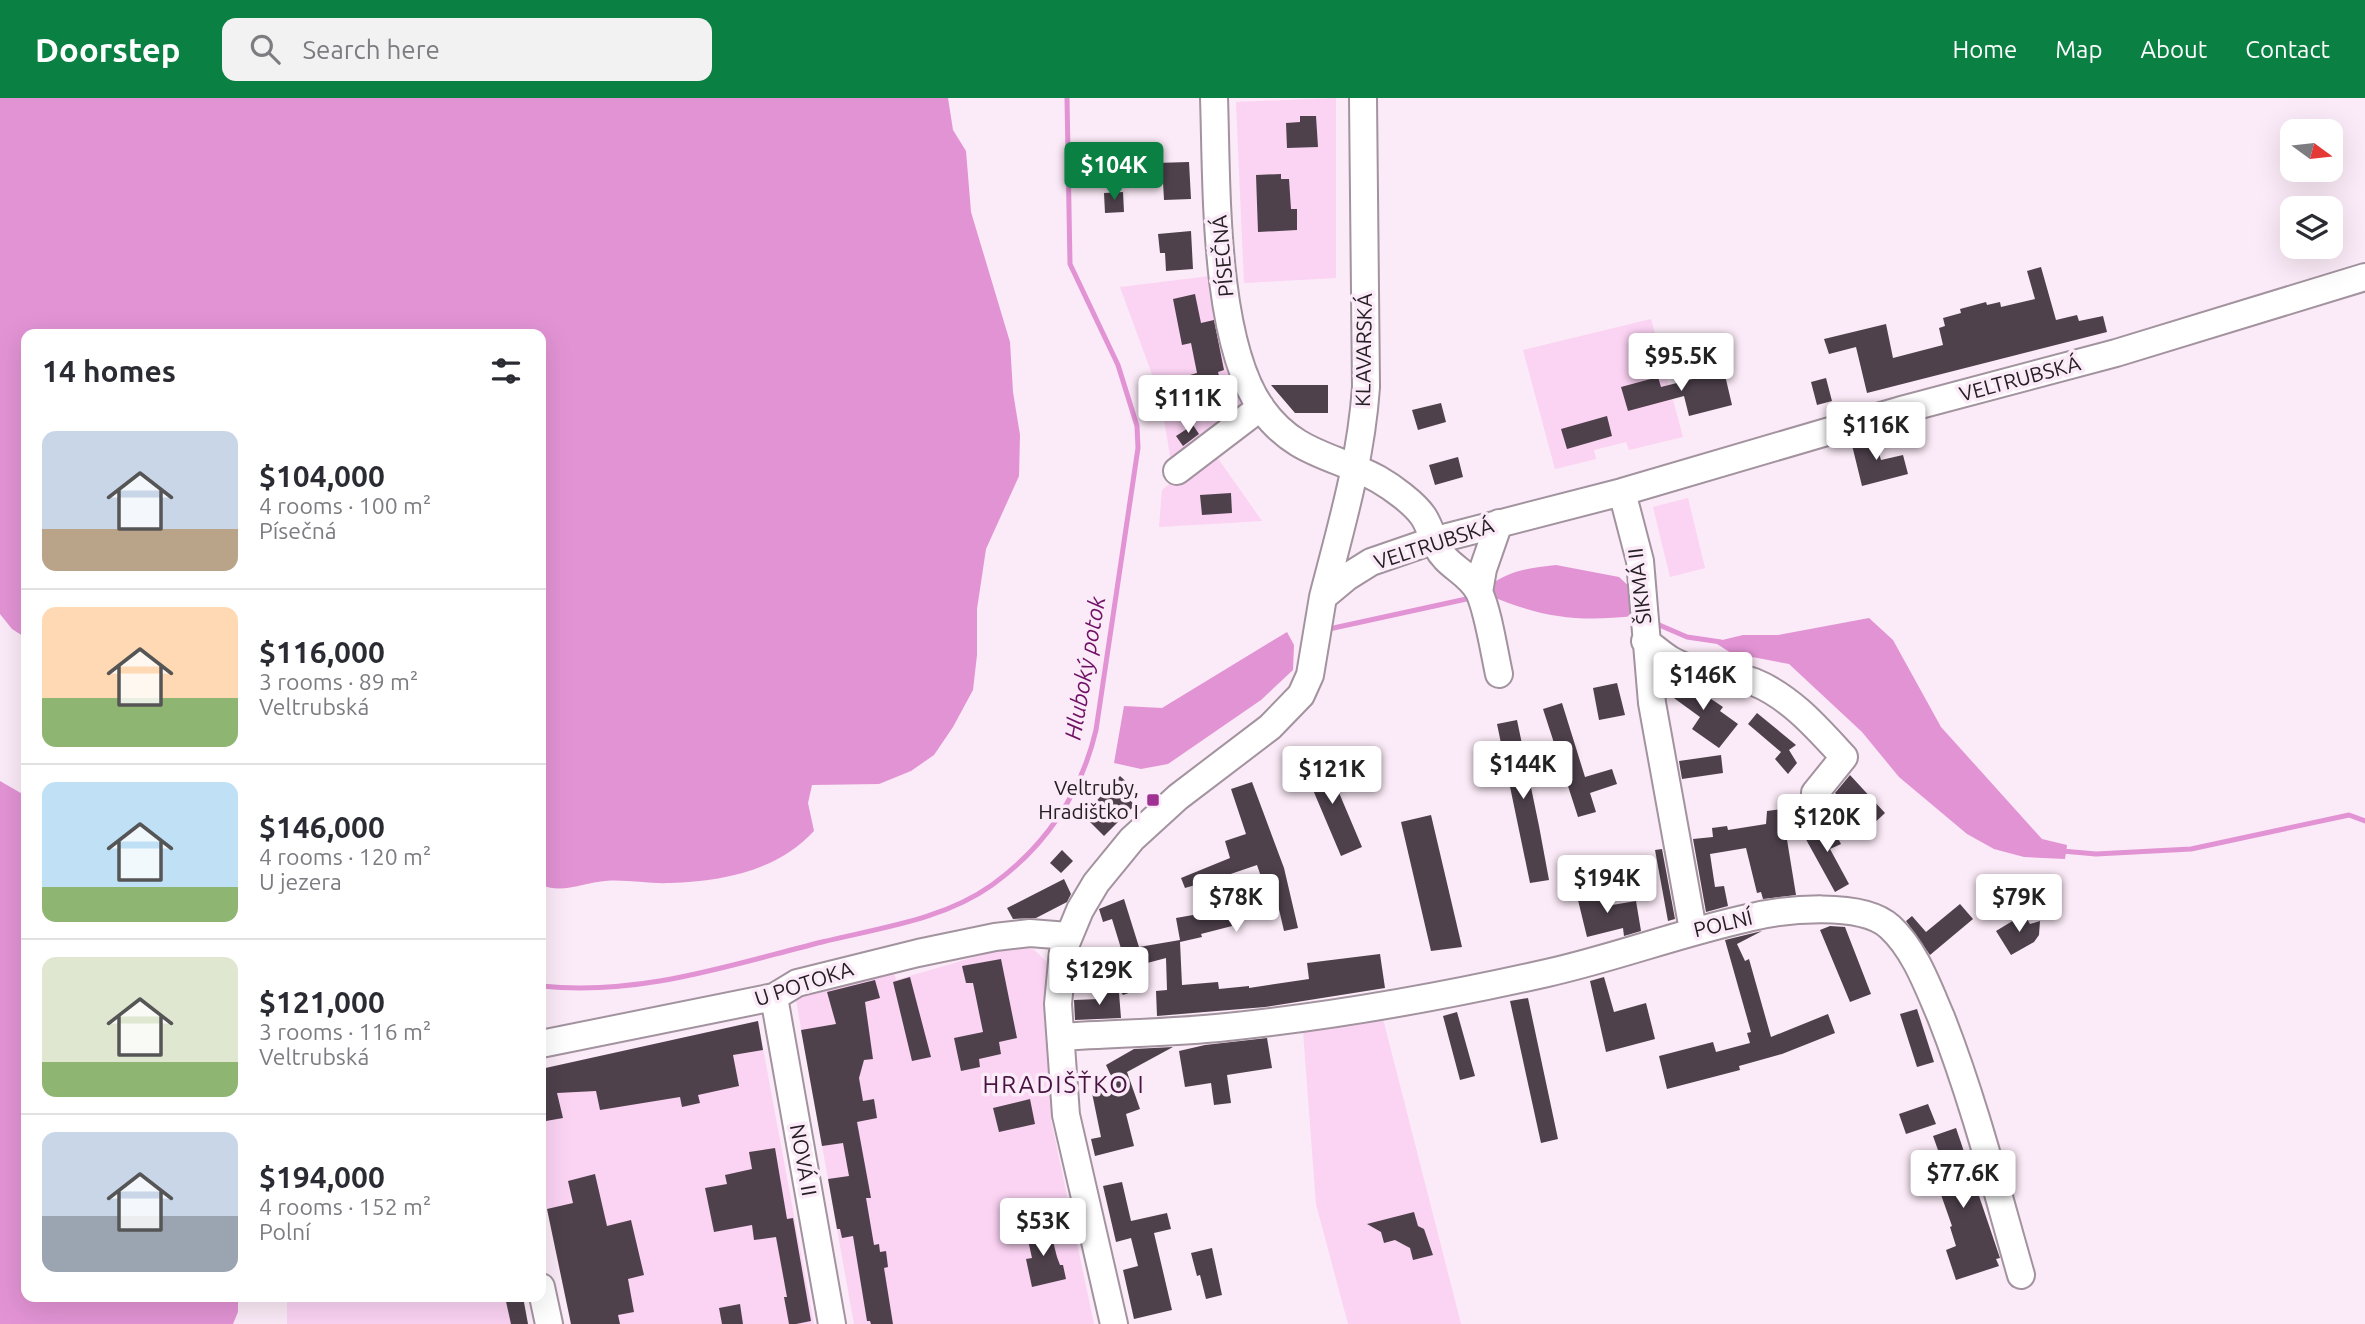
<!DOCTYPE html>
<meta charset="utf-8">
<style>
body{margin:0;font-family:Ubuntu,sans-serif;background:#f2f2f3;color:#2b2b33;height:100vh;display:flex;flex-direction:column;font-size:26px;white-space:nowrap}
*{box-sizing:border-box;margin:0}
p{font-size:23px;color:#7c7c81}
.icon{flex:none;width:38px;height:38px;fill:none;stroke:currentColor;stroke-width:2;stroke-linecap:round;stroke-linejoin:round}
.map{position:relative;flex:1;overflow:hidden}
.panel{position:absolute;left:21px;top:231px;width:525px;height:973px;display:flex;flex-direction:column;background:#fff;border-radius:14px;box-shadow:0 7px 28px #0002}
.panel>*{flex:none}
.needle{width:46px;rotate:105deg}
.controls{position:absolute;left:2280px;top:21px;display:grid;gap:14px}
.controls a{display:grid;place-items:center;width:63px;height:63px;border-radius:14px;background:#fff;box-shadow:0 7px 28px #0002;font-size:35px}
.price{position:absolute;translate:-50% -60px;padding:0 16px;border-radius:7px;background:#fff;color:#222;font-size:23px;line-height:46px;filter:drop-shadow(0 2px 4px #0008)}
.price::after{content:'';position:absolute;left:50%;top:42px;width:21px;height:16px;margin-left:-10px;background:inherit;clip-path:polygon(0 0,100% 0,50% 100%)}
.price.on{background:#0b8043;color:#fff}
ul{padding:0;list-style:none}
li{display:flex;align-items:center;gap:21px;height:175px;padding:0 21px}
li+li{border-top:2px solid #e1e1e2}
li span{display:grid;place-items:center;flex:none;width:196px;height:140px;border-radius:14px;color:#555}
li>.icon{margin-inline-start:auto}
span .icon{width:84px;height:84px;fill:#fffc;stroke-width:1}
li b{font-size:30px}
h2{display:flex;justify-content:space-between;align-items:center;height:84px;padding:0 21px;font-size:30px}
header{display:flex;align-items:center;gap:42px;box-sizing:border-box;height:98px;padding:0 35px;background:#0b8043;color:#fff}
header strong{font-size:33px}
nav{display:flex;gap:38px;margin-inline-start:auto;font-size:24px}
.search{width:490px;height:63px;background:#f2f2f3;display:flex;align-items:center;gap:18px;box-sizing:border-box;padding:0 24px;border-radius:14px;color:#7c7c81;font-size:26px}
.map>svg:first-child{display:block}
</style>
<header>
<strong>Doorstep</strong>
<div class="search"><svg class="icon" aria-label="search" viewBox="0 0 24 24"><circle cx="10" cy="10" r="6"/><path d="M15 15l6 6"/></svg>Search here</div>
<nav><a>Home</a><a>Map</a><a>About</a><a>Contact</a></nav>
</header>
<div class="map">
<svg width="2365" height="1226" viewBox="0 0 2365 1226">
<rect width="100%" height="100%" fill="#fbeaf7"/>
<path fill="#fbd3f3" d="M1336 0V180L1244 185 1236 4Z
M1210 178 1230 272 1247 310 1171 363 1160 298 1120 189Z
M1651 221 1683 339 1629 352 1626 344 1594 352 1596 361 1555 371 1523 252Z
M1212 352 1262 423 1159 429 1162 392Z
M1688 400 1705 470 1670 479 1653 409Z
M1009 849 1033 851 1046 863 1049 873 1058 1021 1051 1022 1094 1226H854L796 902 809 893 893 871 896 882Z
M1383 921 1461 1226H1348L1316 1106 1303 933Z
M758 923 814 1226H571L541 1083V971Z
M287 1199H523L528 1226H287Z"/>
<path fill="#e293d4" d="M0 0H948L953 32 966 53 971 114 1010 244 1013 294 1020 337 1019 378 986 451 977 511V557L973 592 953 629 934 657 911 673 879 686 812 687 808 705 814 733C777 773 723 783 670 785 648 786 626 781 605 783 582 785 563 796 541 787V236H26V540L12 531 0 516Z
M1556 467 1619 479 1633 492 1635 518C1577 524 1543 520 1488 497V489C1509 472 1530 470 1556 467Z
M1869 520 1893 542 1941 629 2042 741 2067 747 2065 761 2024 759 1994 751 1967 736 1899 679 1862 634 1789 566 1731 555 1714 544 1743 537H1778Z
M1287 534 1294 547 1293 572 1261 602 1168 666 1141 671 1114 665 1124 608 1162 610Z
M0 683 26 698V1199H238V1214L233 1226H0Z"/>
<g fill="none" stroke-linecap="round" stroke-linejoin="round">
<path stroke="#e293d4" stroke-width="5" d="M1657 526 1687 539 1721 544
M1329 531 1471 500
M2062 753 2096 756 2191 751 2349 717 2365 723
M541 888C641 898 726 868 822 844 879 830 943 822 992 787 1045 749 1081 696 1096 632L1138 350 1137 328 1118 267 1070 166 1067 0"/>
</g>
<path fill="#4e414c" d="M1300 18H1316L1318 49 1287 50 1286 25 1300 24Z
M1189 64 1191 101 1164 102 1163 84 1156 85 1155 65Z
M1281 76V81H1289L1291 111H1297V132L1258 134 1256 77Z
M1123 94 1124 114 1105 115 1104 95Z
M1191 133 1193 171 1166 173 1165 155H1160L1158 136Z
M2041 169 2056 222 2077 217 2079 223 2103 218 2107 234 1867 295 1856 249 1829 256 1824 241 1886 226 1893 260 1943 247 1939 230 1945 228 1943 220 1961 215 1960 211 1986 204 1987 207 2000 204 2001 209 2035 201 2027 173Z
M1195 196 1201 225 1214 222 1224 272 1218 274 1224 298 1196 305 1190 277 1197 275 1191 245 1182 247 1173 201Z
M1724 273 1732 307 1689 318 1684 298 1628 313 1621 289 1658 279 1661 289Z
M1826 280 1832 303 1817 307 1811 284Z
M1271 287H1328V315H1295Z
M1441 305 1446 324 1418 332 1412 312Z
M1607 318 1612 338 1567 351 1561 331Z
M1193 327 1199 336 1183 348 1176 338Z
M1874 337 1881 362 1903 357 1908 376 1862 388 1851 343Z
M1458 359 1463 379 1435 387 1429 367Z
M1231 395 1232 415 1202 417 1200 397Z
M1670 579 1689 586 1723 609 1720 613 1738 626 1719 650 1692 631 1700 619 1667 595 1666 585Z
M1617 585 1625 617 1599 622 1593 590Z
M1562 605 1585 679 1612 671 1617 686 1590 695 1596 714 1578 719 1543 611Z
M1757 615 1796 647 1789 652 1797 665 1788 676 1775 661 1781 654 1748 626Z
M1517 622 1539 728 1549 782 1530 785 1497 626Z
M1323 657 1362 749 1341 758 1302 666Z
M1721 657 1723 675 1682 681 1679 663Z
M1850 677 1885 715 1868 731 1835 695Z
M1120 678 1132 689 1124 697 1135 707 1104 738 1083 717Z
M1252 684 1284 770 1298 830 1284 833 1275 794 1267 796 1257 767 1219 780 1232 828 1201 836 1202 839 1180 844 1182 887 1218 884 1219 891 1249 888V890L1309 881 1307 865 1380 856 1385 890 1265 909 1157 918 1156 893 1167 892 1166 860 1136 868 1140 891 1123 897 1109 875 1127 870 1112 821 1103 824 1099 811 1124 801 1139 849 1180 842 1176 820 1210 814 1202 785 1185 790 1181 780 1230 760 1225 743 1246 736 1231 691Z
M1782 711 1796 797 1763 801 1761 794 1757 795 1746 750 1710 756 1715 789 1724 788 1728 808 1706 814 1693 741 1713 739 1712 730 1727 728 1728 732 1766 726 1767 713Z
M1431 717 1462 849 1431 853 1401 724Z
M1829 723 1841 746 1830 751 1849 786 1835 794 1803 736Z
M1662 751 1675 821 1668 823 1655 752Z
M1062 752 1073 763 1061 775 1050 765Z
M1064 781 1071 796 1067 804 1036 820 1013 821 1007 810Z
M1589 790 1591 798 1603 795 1606 808 1636 803 1641 833 1624 838 1623 830 1587 839 1576 794Z
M1960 806 1973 821 1930 857 1906 823 1912 818 1926 834Z
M2024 816 2030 826 2040 823 2039 837 2034 844 2011 857 1996 833Z
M1830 828 1845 829 1871 896 1850 904 1820 832Z
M1762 833 1737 846 1745 863 1749 861 1771 939 1828 916 1835 935 1782 956 1739 968 1740 972 1667 991 1659 958 1713 944 1716 954 1750 945 1747 935 1751 934 1725 842Z
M1001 861 1017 940 999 944 1001 956 979 961 980 969 961 973 954 940 983 934 973 885H966L962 868Z
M910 879 931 959 912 963 893 884Z
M1604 879 1614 914 1646 905 1655 941 1606 954 1590 883Z
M875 882 880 900 865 904 873 961 864 962 859 980 863 1003 874 1001 877 1020 857 1024 871 1100H866L874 1147 879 1146 880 1154 886 1153 888 1169 884 1170 893 1226H871L870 1223H867L853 1138 842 1140 840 1131H837L828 1081 849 1078 843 1045 822 1048 801 932 836 926 827 894Z
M1099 892 1119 895 1121 920 1075 922 1074 902 1099 901Z
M1528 900 1558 1041 1541 1045 1510 903Z
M1917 911 1934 964 1917 969 1900 916Z
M1457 914 1475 978 1460 982 1443 918Z
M758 923 763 952 733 957 739 988 698 997 700 1005 682 1009 680 999 600 1012 596 993 557 995 563 1020 546 1023 541 1002V971Z
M1267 940 1272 970 1227 977 1231 1005 1214 1007 1211 985 1185 989 1179 953 1205 947Z
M1173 949 1127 974 1140 1011 1126 1016 1134 1048 1095 1058 1091 1041 1101 1039 1092 995 1116 989 1106 967 1134 951Z
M1030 1001 1035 1026 999 1034 993 1010Z
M1928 1006 1936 1026 1906 1036 1899 1016Z
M1956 1030 2000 1160 1996 1161 1999 1168 1956 1182 1946 1152 1956 1148 1950 1129 1952 1128 1939 1091 1935 1093 1929 1074 1944 1069 1933 1038Z
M775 1050 787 1121 793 1120 811 1223 796 1226H789L784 1199H787L776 1139 754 1142 752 1127 714 1134 705 1090 727 1086 725 1077 752 1071 749 1054Z
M595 1076 607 1128 631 1122 644 1177 628 1181 634 1214 618 1217 620 1226H571L547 1111 573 1105 568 1083Z
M1122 1084 1131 1123 1167 1115 1171 1131 1154 1135 1172 1212 1134 1221 1123 1172 1138 1168 1131 1140 1116 1144 1103 1088Z
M1414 1114 1418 1128 1424 1131 1433 1157 1413 1162 1410 1150 1395 1142 1384 1145 1381 1134 1367 1126Z
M1049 1128 1057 1159 1060 1167H1063L1066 1181 1032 1189 1026 1161 1032 1160 1026 1133Z
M1212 1150 1222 1197 1206 1201 1200 1177 1197 1178 1191 1155Z
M505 1199H523L528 1226H511Z
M740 1206 743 1226H722L719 1210Z"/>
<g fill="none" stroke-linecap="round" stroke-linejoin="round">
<defs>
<path id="minor" d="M1214 0C1217 85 1213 242 1262 311 1295 357 1334 357 1378 381 1392 389 1414 405 1423 418 1432 431 1433 448 1445 460 1456 472 1471 478 1479 494 1488 513 1494 553 1499 576
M1177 373 1261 309
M1622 394 1640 463 1652 605 1693 832
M1479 494 1483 471 1499 425
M1323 499C1341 429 1361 362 1366 289L1363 0
M1645 543C1654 549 1662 557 1671 562 1696 577 1728 574 1754 584 1791 599 1818 631 1844 659L1815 695
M774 899 832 1226
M1061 939C1116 935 1172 935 1227 929 1334 918 1441 899 1547 875 1614 860 1680 835 1748 820 1784 811 1862 803 1890 829 1915 852 1928 889 1941 919 1974 1003 1996 1090 2021 1177
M541 946 774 899 797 885 918 855 995 839 1030 835 1068 838
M541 1189 549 1226
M1114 1226 1066 1017 1058 906 1063 853 1080 812 1096 785 1132 741 1178 699 1270 629 1301 597 1310 577 1323 499 1347 479 1371 464 1432 443 1622 394 1905 311 2116 255 2365 179"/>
</defs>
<use href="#minor" stroke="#a2939f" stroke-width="30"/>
<use href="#minor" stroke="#fff" stroke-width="26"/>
</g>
<rect fill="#9e3191" stroke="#fbeaf7" stroke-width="2.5" x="1146" y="695" width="14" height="14" rx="3.5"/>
<g text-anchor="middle" stroke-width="7" stroke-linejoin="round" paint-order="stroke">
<g font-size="21" fill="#262025" stroke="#fbeaf7">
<text transform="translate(1223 158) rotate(-95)" y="7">PÍSEČNÁ</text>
<text transform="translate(1364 252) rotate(-89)" y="7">KLAVARSKÁ</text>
<text transform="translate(2020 281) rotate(-15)" y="7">VELTRUBSKÁ</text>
<text transform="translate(1434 446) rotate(-18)" y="7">VELTRUBSKÁ</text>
<text transform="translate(1640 488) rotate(-97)" y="7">ŠIKMÁ II</text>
<text transform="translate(1723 826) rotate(-13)" y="7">POLNÍ</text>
<text transform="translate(804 886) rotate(-18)" y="7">U POTOKA</text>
<text transform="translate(803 1062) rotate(80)" y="7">NOVÁ II</text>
</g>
<g font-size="21" fill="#262025" stroke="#fbeaf7" text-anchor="end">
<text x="1139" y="697">Veltruby,<tspan x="1139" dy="24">Hradištko I</tspan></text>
</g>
<g font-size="23" font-style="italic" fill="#701166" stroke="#fbeaf7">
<text transform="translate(1085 570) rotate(-80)" y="8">Hluboký potok</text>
</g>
<g font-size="24" letter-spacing="2" fill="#481341" stroke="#fbeaf7">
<text x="1064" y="995">HRADIŠŤKO I</text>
</g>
</g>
</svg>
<div class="controls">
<a><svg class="needle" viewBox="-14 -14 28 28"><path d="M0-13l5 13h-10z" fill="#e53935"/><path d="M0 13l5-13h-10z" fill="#7c7c81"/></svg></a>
<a><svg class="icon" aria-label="layers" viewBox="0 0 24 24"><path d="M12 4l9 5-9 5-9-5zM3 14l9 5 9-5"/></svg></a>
</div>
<b class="price on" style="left:1114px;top:104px">$104K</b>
<b class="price" style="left:1681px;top:295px">$95.5K</b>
<b class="price" style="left:1188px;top:337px">$111K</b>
<b class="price" style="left:1876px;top:364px">$116K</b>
<b class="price" style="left:1703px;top:614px">$146K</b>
<b class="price" style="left:1523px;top:703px">$144K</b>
<b class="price" style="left:1332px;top:708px">$121K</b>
<b class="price" style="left:1827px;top:756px">$120K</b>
<b class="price" style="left:1607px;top:817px">$194K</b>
<b class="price" style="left:1236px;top:836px">$78K</b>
<b class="price" style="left:2019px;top:836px">$79K</b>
<b class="price" style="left:1099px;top:909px">$129K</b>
<b class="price" style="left:1963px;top:1112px">$77.6K</b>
<b class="price" style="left:1043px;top:1160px">$53K</b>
<section class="panel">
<h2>14 homes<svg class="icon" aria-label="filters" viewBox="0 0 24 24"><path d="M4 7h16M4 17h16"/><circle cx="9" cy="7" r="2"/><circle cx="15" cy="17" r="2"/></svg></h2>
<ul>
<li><span style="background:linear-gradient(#c9d6e8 70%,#b9a48a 0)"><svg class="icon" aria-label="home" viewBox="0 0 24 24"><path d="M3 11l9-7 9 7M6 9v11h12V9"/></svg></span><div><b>$104,000</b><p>4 rooms · 100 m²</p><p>Písečná</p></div></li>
<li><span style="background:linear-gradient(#ffd9b3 65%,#8fb573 0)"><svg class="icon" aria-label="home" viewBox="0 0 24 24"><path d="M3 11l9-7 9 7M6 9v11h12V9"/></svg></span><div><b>$116,000</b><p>3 rooms · 89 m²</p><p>Veltrubská</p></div></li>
<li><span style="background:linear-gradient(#bfe0f5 75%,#8fb573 0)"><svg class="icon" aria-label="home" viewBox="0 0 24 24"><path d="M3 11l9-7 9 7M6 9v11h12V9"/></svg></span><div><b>$146,000</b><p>4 rooms · 120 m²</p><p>U jezera</p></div></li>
<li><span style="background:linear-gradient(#dfe7d0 75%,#8fb573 0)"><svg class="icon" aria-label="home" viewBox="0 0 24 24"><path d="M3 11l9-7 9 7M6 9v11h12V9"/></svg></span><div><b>$121,000</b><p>3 rooms · 116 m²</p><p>Veltrubská</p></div></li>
<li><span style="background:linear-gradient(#c9d6e8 60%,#9aa5b1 0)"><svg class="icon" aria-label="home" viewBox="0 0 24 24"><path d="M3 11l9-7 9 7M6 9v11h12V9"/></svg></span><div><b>$194,000</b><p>4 rooms · 152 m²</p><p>Polní</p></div></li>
</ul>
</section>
</div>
